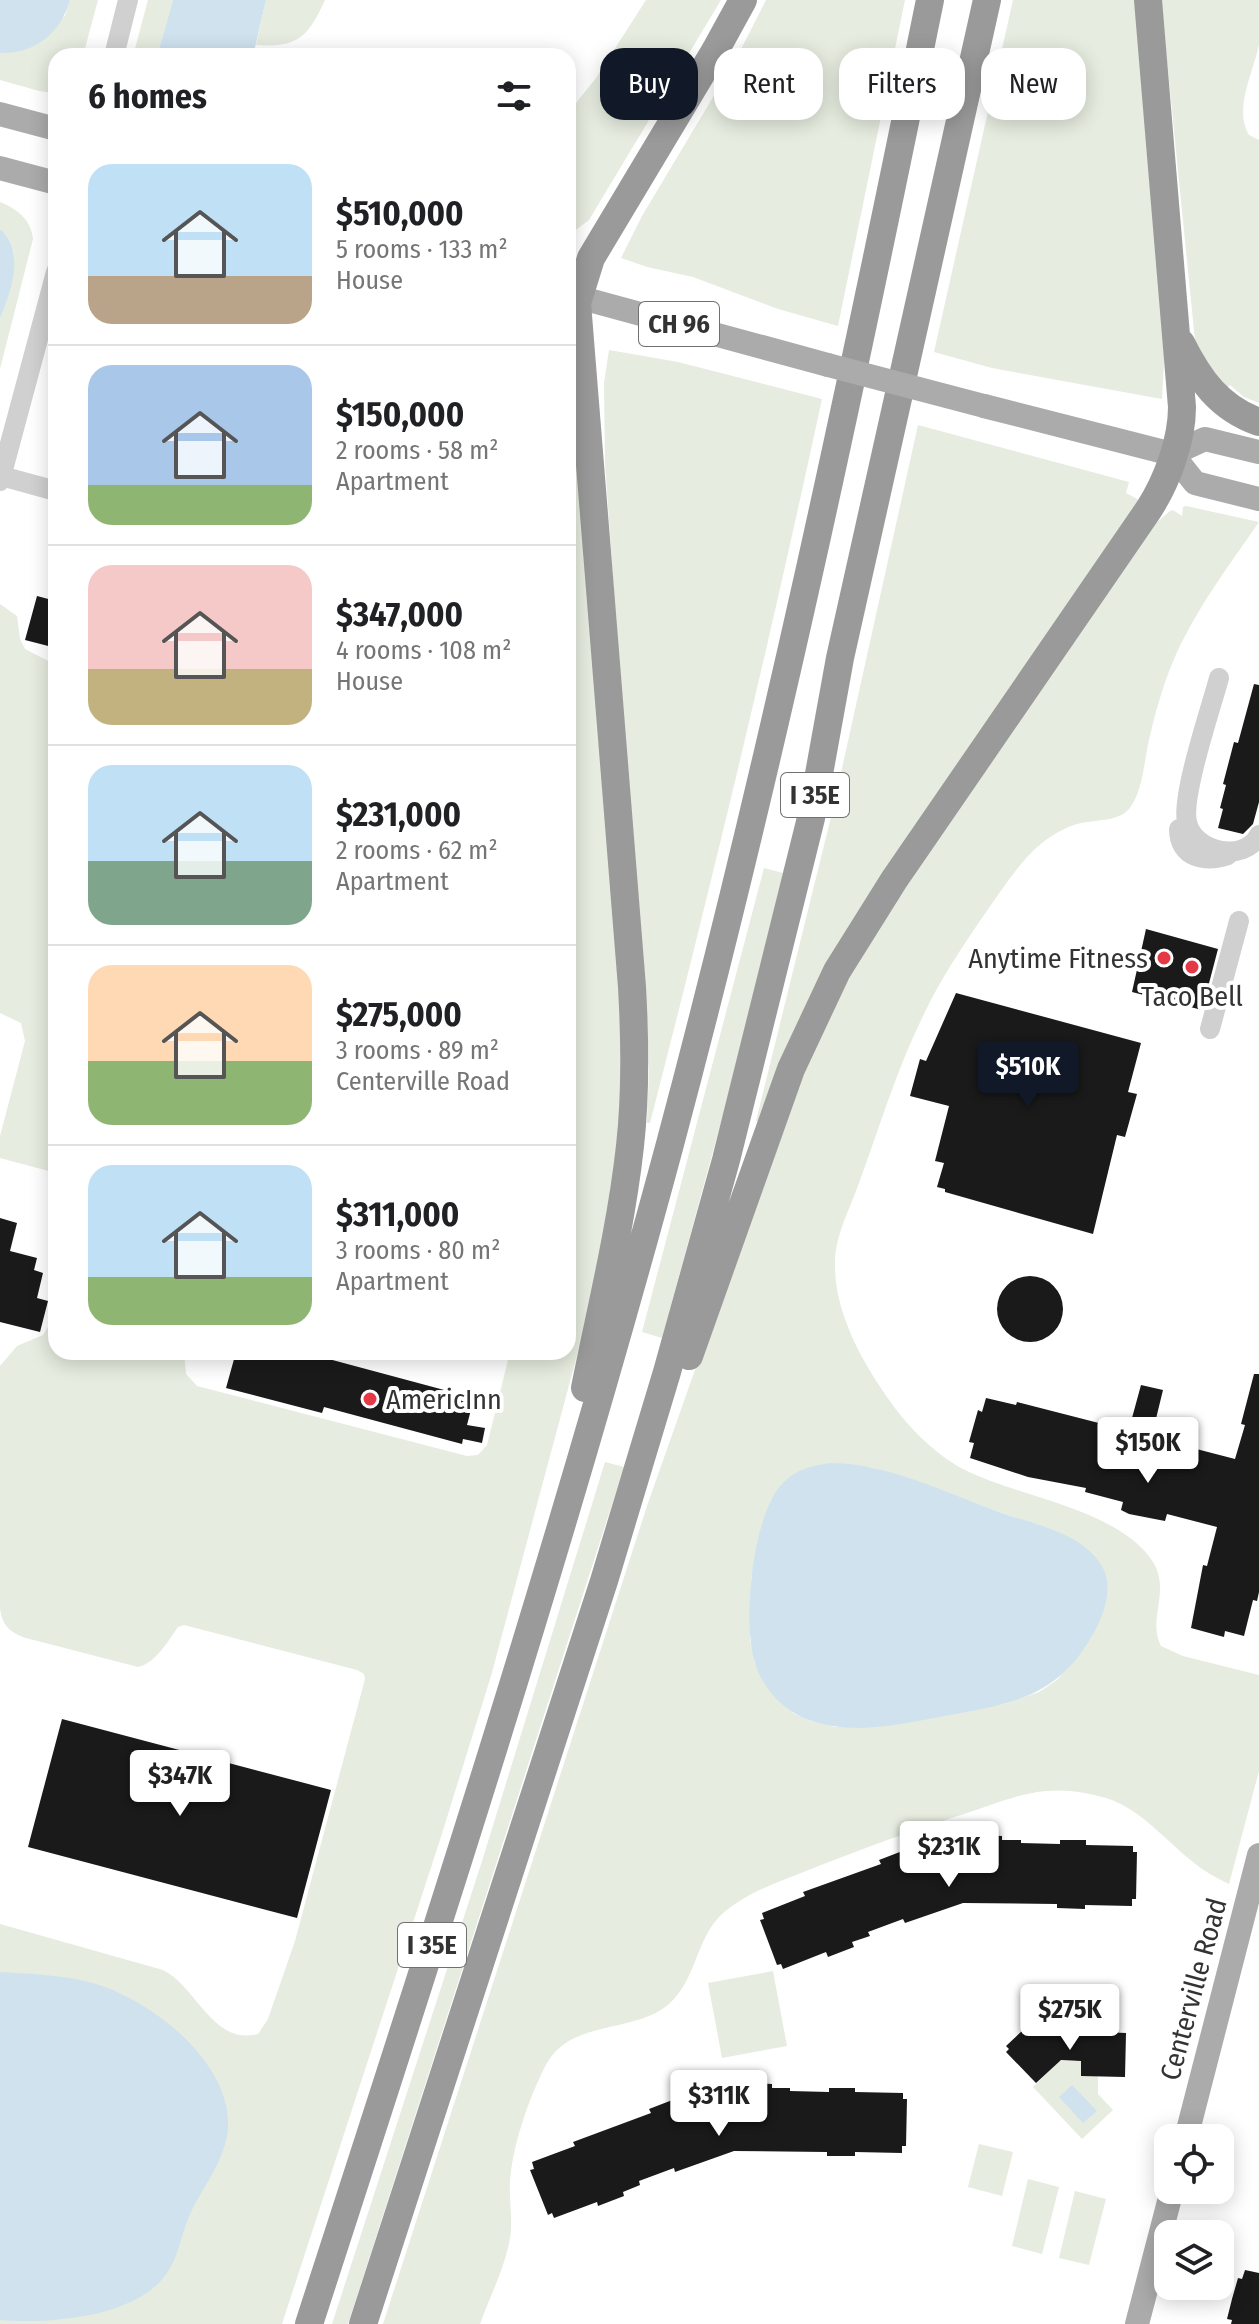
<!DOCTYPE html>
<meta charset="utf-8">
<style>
body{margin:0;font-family:"Fira Sans Condensed",sans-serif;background:#f6f6f6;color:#202124;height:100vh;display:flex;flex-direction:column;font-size:30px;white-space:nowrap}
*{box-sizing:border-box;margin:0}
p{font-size:26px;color:#757577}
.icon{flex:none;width:44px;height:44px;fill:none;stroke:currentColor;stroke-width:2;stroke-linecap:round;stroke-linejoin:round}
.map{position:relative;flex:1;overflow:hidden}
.panel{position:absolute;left:48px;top:48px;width:528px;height:1312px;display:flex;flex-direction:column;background:#fff;border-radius:24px;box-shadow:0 4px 20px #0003}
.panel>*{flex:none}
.banner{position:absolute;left:600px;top:48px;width:538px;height:72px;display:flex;gap:16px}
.fabs{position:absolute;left:1154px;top:2124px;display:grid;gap:16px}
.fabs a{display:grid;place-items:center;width:80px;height:80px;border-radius:16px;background:#fff;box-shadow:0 4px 20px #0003;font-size:40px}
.price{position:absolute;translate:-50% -68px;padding:0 18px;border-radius:8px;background:#fff;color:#222;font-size:26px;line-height:52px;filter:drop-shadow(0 2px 4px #0008)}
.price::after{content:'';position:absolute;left:50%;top:48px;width:24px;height:18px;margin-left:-12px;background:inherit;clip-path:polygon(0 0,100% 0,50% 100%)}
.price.on{background:#111827;color:#fff}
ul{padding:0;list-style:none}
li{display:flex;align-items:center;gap:24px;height:200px;padding:0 40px}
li+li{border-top:2px solid #e0e0e0}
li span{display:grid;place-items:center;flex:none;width:224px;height:160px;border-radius:24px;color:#555}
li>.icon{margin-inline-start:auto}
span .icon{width:96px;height:96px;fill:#fffc;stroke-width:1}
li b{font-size:34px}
h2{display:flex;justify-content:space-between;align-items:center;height:96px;padding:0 40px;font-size:34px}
.pill{padding:0 28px;border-radius:24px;background:#fff;box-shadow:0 4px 20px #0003;font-size:28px;line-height:72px}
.pill.on{background:#111827;color:#fff}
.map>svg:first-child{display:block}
</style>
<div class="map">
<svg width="1259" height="2324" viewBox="0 0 1259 2324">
<rect width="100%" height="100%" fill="#fff"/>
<path fill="#e6ecdf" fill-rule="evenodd" d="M70 0H98L83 56H56V93L39 91 0 80V53H6L65 16Z
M148 0H173L157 56H133Z
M266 0H325C308 37 298 48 256 45Z
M646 0H721L589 220 568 236V113L596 78Z
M766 0H905L838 326 778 309 693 277 647 267 621 258 642 216 737 57Z
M1013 0H1136L1165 346 1162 399 992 368 934 352Z
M1161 0H1259C1259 14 1259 30 1259 44 1254 72 1233 108 1249 135L1259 140V403L1244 397 1230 385 1222 393 1196 351Z
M0 202C17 209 31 219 33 239L0 369C0 353 0 334 0 318 6 290 29 253 0 229Z
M609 350 678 362 822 399C770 641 712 882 650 1123H647L649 1069 646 993 621 691 605 463 604 383Z
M568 363 621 947 620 1162 583 1333 491 1676 440 1840 282 2324H0V1924L163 1970C197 1987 213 2046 258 2034L268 2019 295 1941 365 1679 364 1674 357 1670 184 1625 178 1627C168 1641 156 1663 138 1667L26 1638C10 1632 3 1627 0 1609V1366L17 1346 43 1335 51 1322 56 1304V1352H184L186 1374 197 1386 467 1456 478 1455 487 1445 510 1352H568Z
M918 425 1129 482 1126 493 1139 500 761 1122 756 1121 833 809Z
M1186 506 1259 522C1228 567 1193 613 1172 664 1162 688 1155 714 1149 740 1144 761 1143 792 1129 809 1117 823 1090 819 1074 825 1059 830 1044 840 1032 852 1014 870 999 894 984 915 962 947 940 980 924 1014 897 1068 880 1126 859 1183 850 1209 834 1237 835 1266 835 1315 864 1365 892 1404 911 1430 938 1457 967 1471 1020 1497 1120 1510 1153 1562 1171 1591 1147 1620 1161 1646L1183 1656 1259 1675V1771L1229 1884C1216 1878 1204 1871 1193 1862 1165 1840 1141 1809 1106 1798 1086 1792 1066 1789 1046 1791 1021 1793 995 1804 970 1812 916 1829 864 1848 811 1869 781 1881 744 1893 720 1916 696 1940 696 1980 669 2004 634 2034 572 2019 547 2063 530 2094 511 2149 510 2184 509 2203 513 2220 510 2238 505 2268 490 2296 480 2324H383L648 1503 780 1129 816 1040 865 948 1148 530 1170 511 1173 510 1182 516 1183 507ZM832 1463 874 1468 1054 1531 1092 1636 1057 1680 1039 1692 1004 1704 887 1725 835 1727 811 1721 793 1713 755 1664 750 1640 751 1579 765 1517Z
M0 604 17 616 20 639 25 649 56 665V1173L0 1158V1136L25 1041 21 1023 0 1013Z
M764 868 783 873 727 1100 662 1338 642 1332Z
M605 1462 624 1467 348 2324H332L483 1858Z
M773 1971 787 2046 722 2058 708 1983Z
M1076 2047H1082L1081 2075 1098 2076V2094L1113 2110 1082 2139 1033 2087 1056 2064 1053 2060 1075 2061Z
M979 2144 1013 2152 1002 2196 968 2187Z
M1028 2179 1059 2187 1042 2254 1012 2246Z
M1075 2191 1106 2199 1089 2265 1059 2258Z"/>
<path fill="#cfe2ee" d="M0 0H70C61 33 35 54 0 53Z
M173 0H266L253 56H157Z
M0 229C26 250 11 292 0 318Z
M832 1463C890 1464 946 1493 999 1512 1025 1521 1055 1528 1078 1542 1088 1549 1097 1557 1103 1568 1117 1596 1095 1635 1078 1657 1043 1701 1001 1705 950 1715 905 1723 856 1736 812 1721 786 1713 763 1690 755 1663 742 1623 752 1514 783 1483 796 1469 814 1465 832 1463Z
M0 1972C32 1974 65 1975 96 1984 152 2001 231 2062 228 2127 226 2158 205 2184 192 2210 181 2232 179 2259 164 2277 132 2318 47 2324 0 2320Z
M1072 2085 1097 2111 1083 2123 1059 2097Z"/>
<path fill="#1a1a1a" d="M37 596 56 601V648L25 640Z
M1254 684 1259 685V802L1253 824 1243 834 1218 828 1223 809 1220 808 1226 785 1223 784 1234 742 1238 743Z
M1146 929 1218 949 1202 1010 1132 992Z
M956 993 1141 1043 1128 1092 1137 1094 1125 1137 1117 1135 1093 1234 945 1192V1189L937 1187 944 1163 935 1161 949 1106 910 1096 920 1059 926 1061Z
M0 1218 17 1223 10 1251 37 1258 34 1270 43 1273 37 1298 48 1301 40 1332 0 1322Z
M997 1309a33 33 0 1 1 66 0a33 33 0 1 1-66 0Z
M236 1352H327L325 1358 474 1398 467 1425 485 1428 482 1443 463 1439 462 1444 324 1407 322 1413 226 1388Z
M1254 1374H1259V1592L1257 1601 1253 1600 1244 1636 1225 1631 1224 1637 1191 1628 1203 1565 1207 1566 1217 1527 1167 1514 1165 1521 1129 1514 1121 1510 1123 1502 1085 1492 1086 1488 1028 1477 970 1458 974 1443 969 1442 978 1410 982 1412 986 1398 1016 1405 1017 1402 1126 1430 1129 1429 1141 1385 1163 1390 1152 1435 1154 1438 1235 1459 1245 1425 1241 1424Z
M62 1719 331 1790 297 1918 28 1847Z
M948 1833 950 1839 978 1840V1835L1002 1836V1840H1021V1843L1060 1844V1840H1086V1845L1133 1846V1852H1137L1136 1899H1132V1906L1085 1905V1909L1057 1908V1904L963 1903 905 1923 903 1919 868 1932 870 1936 852 1942 854 1947 828 1957 826 1952 783 1969 781 1964 777 1965 760 1920 764 1919 762 1913 805 1896 803 1892 881 1864 879 1860 905 1850 906 1854 936 1843 934 1838Z
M1049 2027 1077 2028V2031L1126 2033 1125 2077 1081 2076V2061L1061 2060 1036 2083 1006 2052 1009 2049 1006 2046 1023 2030H1049Z
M717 2081 720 2087 747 2088V2083L772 2084V2088H790V2091L829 2092V2088H855V2092L903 2093V2099H907L906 2146H902V2153L855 2152V2156H827V2152L734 2151 675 2172 674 2168 639 2181 640 2185 623 2192 624 2196 598 2206 597 2202 554 2218 552 2213 548 2215 530 2170 534 2169 532 2162 575 2146 573 2142 651 2113 649 2109 675 2099 676 2103 705 2092 703 2087Z
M1245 2270 1259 2273V2324H1231L1232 2320 1227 2319 1232 2299 1238 2278 1242 2279Z"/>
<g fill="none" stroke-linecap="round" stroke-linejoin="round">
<path stroke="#d0d0d0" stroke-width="20" d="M114 56 128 0
M1 476 56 491
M0 481 56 272
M1219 678C1211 708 1181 796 1187 822 1193 852 1244 864 1259 835
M1179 829C1179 858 1205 863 1228 855
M1210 1029 1239 921"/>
<path stroke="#ababab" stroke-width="24" d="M0 114 56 129
M0 168 56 183
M568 302 578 297 828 365
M984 406 1172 454 1195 483 1259 499
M1172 454 1205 439 1259 452
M1186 2138 1259 1855
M1137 2324 1172 2190"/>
<path stroke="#9a9a9a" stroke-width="28" d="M1181 343C1199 379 1219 408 1259 422
M689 1356 791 1069 837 971 894 880 1149 509C1167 481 1182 441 1182 407L1148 0
M585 1388C601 1308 621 1228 630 1146 636 1093 635 1040 632 987L577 303 591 258 715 51 743 0
M309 2324C436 1933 563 1542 670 1144 771 766 852 384 930 0
M363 2324 604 1581 667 1372 726 1160 811 818 840 658 987 0"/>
<path stroke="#ababab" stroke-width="24" d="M828 365 984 406"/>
</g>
<g fill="#e63946" stroke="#fff" stroke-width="3">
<circle cx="1164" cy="958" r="8"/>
<circle cx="1192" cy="967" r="8"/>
<circle cx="370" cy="1399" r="8"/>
</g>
<g text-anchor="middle" stroke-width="8" stroke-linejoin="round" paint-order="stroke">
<g fill="#fff" stroke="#707070" stroke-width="2">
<rect x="639" y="302" width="80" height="44" rx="6"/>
<rect x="781" y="773" width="68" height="44" rx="6"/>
<rect x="398" y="1923" width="68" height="44" rx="6"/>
</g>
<g font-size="26" font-weight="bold" fill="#333">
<text x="679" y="333">CH 96</text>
<text x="815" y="804">I 35E</text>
<text x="432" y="1954">I 35E</text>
</g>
<g font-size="28" fill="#333" stroke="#fff" text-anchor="end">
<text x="1148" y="968">Anytime Fitness</text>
<text x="1192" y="1006" text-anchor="middle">Taco Bell</text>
<text x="386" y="1409" text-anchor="start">AmericInn</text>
</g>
<g font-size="28" fill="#333" stroke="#fff">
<text transform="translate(1193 1989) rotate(-75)" y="10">Centerville Road</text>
</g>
</g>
</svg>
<div class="fabs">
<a><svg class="icon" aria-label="locate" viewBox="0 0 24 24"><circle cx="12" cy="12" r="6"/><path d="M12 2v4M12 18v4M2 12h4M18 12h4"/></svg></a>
<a><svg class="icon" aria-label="layers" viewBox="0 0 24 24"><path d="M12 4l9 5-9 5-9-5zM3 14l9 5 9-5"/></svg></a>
</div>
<b class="price on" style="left:1028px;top:1109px">$510K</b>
<b class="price" style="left:1148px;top:1485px">$150K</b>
<b class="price" style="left:180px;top:1818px">$347K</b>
<b class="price" style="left:949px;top:1889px">$231K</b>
<b class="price" style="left:1070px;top:2052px">$275K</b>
<b class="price" style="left:719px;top:2138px">$311K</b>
<div class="banner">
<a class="pill on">Buy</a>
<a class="pill">Rent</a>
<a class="pill">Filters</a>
<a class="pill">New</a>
</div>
<section class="panel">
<h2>6 homes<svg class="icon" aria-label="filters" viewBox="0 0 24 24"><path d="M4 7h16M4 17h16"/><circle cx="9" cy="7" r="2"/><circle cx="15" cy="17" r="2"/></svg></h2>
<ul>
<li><span style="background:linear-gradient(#bfe0f5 70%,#b9a48a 0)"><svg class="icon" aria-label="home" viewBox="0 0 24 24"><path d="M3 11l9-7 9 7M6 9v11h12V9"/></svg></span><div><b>$510,000</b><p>5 rooms · 133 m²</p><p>House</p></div></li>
<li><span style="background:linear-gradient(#a9c7e8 75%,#8fb573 0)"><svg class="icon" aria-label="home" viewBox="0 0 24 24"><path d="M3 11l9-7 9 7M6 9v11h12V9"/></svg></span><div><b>$150,000</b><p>2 rooms · 58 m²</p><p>Apartment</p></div></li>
<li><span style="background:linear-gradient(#f6c9c9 65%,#c2b280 0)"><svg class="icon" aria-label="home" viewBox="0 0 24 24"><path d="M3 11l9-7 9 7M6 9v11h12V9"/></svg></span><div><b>$347,000</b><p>4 rooms · 108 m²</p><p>House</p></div></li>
<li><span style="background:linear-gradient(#bfe0f5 60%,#7fa58c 0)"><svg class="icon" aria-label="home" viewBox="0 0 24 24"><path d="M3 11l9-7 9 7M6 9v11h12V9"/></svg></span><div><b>$231,000</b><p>2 rooms · 62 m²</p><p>Apartment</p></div></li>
<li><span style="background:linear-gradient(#ffd9b3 60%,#8fb573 0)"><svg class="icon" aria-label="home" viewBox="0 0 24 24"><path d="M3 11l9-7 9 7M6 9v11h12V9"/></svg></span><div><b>$275,000</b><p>3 rooms · 89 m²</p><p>Centerville Road</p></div></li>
<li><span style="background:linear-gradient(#bfe0f5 70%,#8fb573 0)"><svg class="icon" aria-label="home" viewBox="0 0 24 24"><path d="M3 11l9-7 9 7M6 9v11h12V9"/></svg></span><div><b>$311,000</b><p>3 rooms · 80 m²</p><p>Apartment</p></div></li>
</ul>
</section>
</div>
